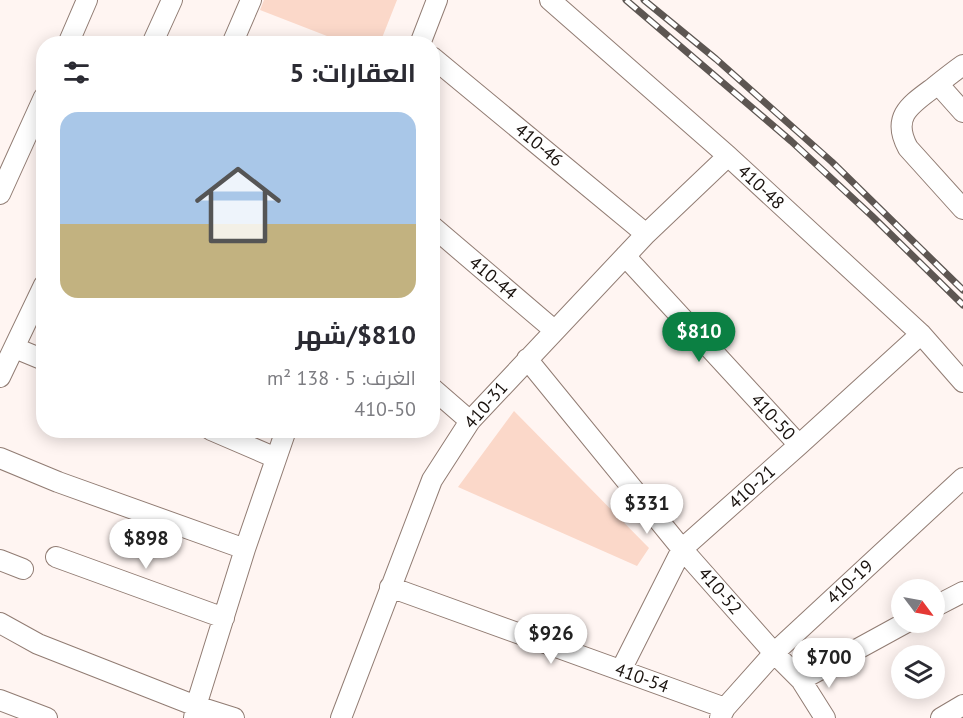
<!DOCTYPE html>
<html lang="ar">
<meta charset="utf-8">
<style>
body{margin:0;font-family:"PT Sans",Cairo,sans-serif;background:#f7f7f7;color:#2b2b33;direction:rtl;height:100vh;display:flex;flex-direction:column;font-size:22px;white-space:nowrap}
*{box-sizing:border-box;margin:0}
p{font-size:20px;color:#7c7c81}
.icon{flex:none;width:33px;height:33px;fill:none;stroke:currentColor;stroke-width:2;stroke-linecap:round;stroke-linejoin:round}
.map{position:relative;flex:1;overflow:hidden;direction:ltr}
.side{position:absolute;left:36px;top:36px;width:404px;height:402px;display:flex;flex-direction:column;background:#fff;border-radius:24px;box-shadow:0 3px 15px #0003;direction:rtl}
.side>*{flex:none}
.needle{width:39px;rotate:122deg}
.tools{position:absolute;left:891px;top:579px;display:grid;gap:12px}
.tools a{display:grid;place-items:center;width:54px;height:54px;border-radius:50%;background:#fff;box-shadow:0 3px 15px #0003;font-size:30px}
.price{position:absolute;translate:-50% -51px;padding:0 14px;border-radius:21px;background:#fff;color:#222;font-size:20px;line-height:39px;filter:drop-shadow(0 2px 3px #0008)}
.price::after{content:'';position:absolute;left:50%;top:36px;width:18px;height:14px;margin-left:-9px;background:inherit;clip-path:polygon(0 0,100% 0,50% 100%)}
.price.current{background:#0b8043;color:#fff}
ul{padding:0;list-style:none}
li{display:grid;align-content:center;gap:12px;height:318px;padding:0 24px}
li span{display:grid;place-items:center;height:186px;border-radius:18px;color:#555}
li>.icon{margin-inline-start:auto}
span .icon{width:108px;height:108px;fill:#fffc;stroke-width:1}
li b{font-size:26px}
h2{display:flex;justify-content:space-between;align-items:center;height:72px;padding:0 24px;font-size:26px}
.map>svg:first-child{display:block}
</style>
<div class="map">
<svg width="963" height="718" viewBox="0 0 963 718">
<rect width="100%" height="100%" fill="#fff5f2"/>
<path fill="#fbd8c9" d="M264 0H397L380 43H345L260 10Z
M514 411 649 548 637 566 458 487Z"/>
<g fill="none" stroke-linecap="round" stroke-linejoin="round">
<defs>
<path id="minor" d="M550 0 728 156 921 334 963 382
M68 44 87 0
M152 44 172 0
M232 44 251 0
M420 44 437 0
M432 57 646 234
M963 65C953 72 943 80 933 88 910 105 891 117 908 148L963 209
M938 84 963 112
M0 194 44 97
M432 226 554 330
M625 256 799 445
M15 348 44 360
M527 359 682 549 774 653 801 680 825 718
M0 377 44 285
M432 388 470 421
M211 430 276 458
M0 458 58 482 245 549
M56 557 224 618
M0 560 23 569
M390 587 725 708
M934 607 963 592
M0 623 38 644 196 706 234 718
M621 670 682 549 799 445 921 334
M801 680 907 622
M0 700 47 718
M194 718 196 706 245 549 286 430
M341 718 432 480 470 421 646 234 728 156
M720 718 725 708 774 653 963 478
M941 718 963 705"/>
</defs>
<use href="#minor" stroke="#917c73" stroke-width="22"/>
<use href="#minor" stroke="#fff" stroke-width="20"/>
<defs>
<path id="rail" d="M626 0 791 141 872 216 963 305
M644 0 716 59 832 162 963 290"/>
</defs>
<use href="#rail" stroke="#5d5652" stroke-width="7"/>
<use href="#rail" stroke="#fff" stroke-width="4.5" stroke-dasharray="14" stroke-linecap="butt"/>
</g>
<g text-anchor="middle" stroke-width="4.5" stroke-linejoin="round" paint-order="stroke">
<g font-size="18" fill="#19120e" stroke="#fff">
<text transform="translate(539 145) rotate(40)" y="6">410-46</text>
<text transform="translate(761 187) rotate(43)" y="6">410-48</text>
<text transform="translate(493 278) rotate(40)" y="6">410-44</text>
<text transform="translate(486 405) rotate(-49)" y="6">410-31</text>
<text transform="translate(773 417) rotate(47)" y="6">410-50</text>
<text transform="translate(752 487) rotate(-42)" y="6">410-21</text>
<text transform="translate(850 582) rotate(-43)" y="6">410-19</text>
<text transform="translate(720 591) rotate(49)" y="6">410-52</text>
<text transform="translate(642 678) rotate(20)" y="6">410-54</text>
</g>
</g>
</svg>
<div class="tools">
<a><svg class="needle" viewBox="-14 -14 28 28"><path d="M0-13l5 13h-10z" fill="#e53935"/><path d="M0 13l5-13h-10z" fill="#7c7c81"/></svg></a>
<a><svg class="icon" aria-label="layers" viewBox="0 0 24 24"><path d="M12 4l9 5-9 5-9-5zM3 14l9 5 9-5"/></svg></a>
</div>
<b class="price current" style="left:699px;top:363px">$810</b>
<b class="price" style="left:647px;top:535px">$331</b>
<b class="price" style="left:146px;top:570px">$898</b>
<b class="price" style="left:551px;top:665px">$926</b>
<b class="price" style="left:829px;top:689px">$700</b>
<section class="side">
<h2>العقارات: 5<svg class="icon" aria-label="filters" viewBox="0 0 24 24"><path d="M4 7h16M4 17h16"/><circle cx="9" cy="7" r="2"/><circle cx="15" cy="17" r="2"/></svg></h2>
<ul>
<li><span style="background:linear-gradient(#a9c7e8 60%,#c2b280 0)"><svg class="icon" aria-label="home" viewBox="0 0 24 24"><path d="M3 11l9-7 9 7M6 9v11h12V9"/></svg></span><div><b>$810/شهر</b><p>الغرف: 5 · 138 m²</p><p>410-50</p></div></li>
</ul>
</section>
</div>
